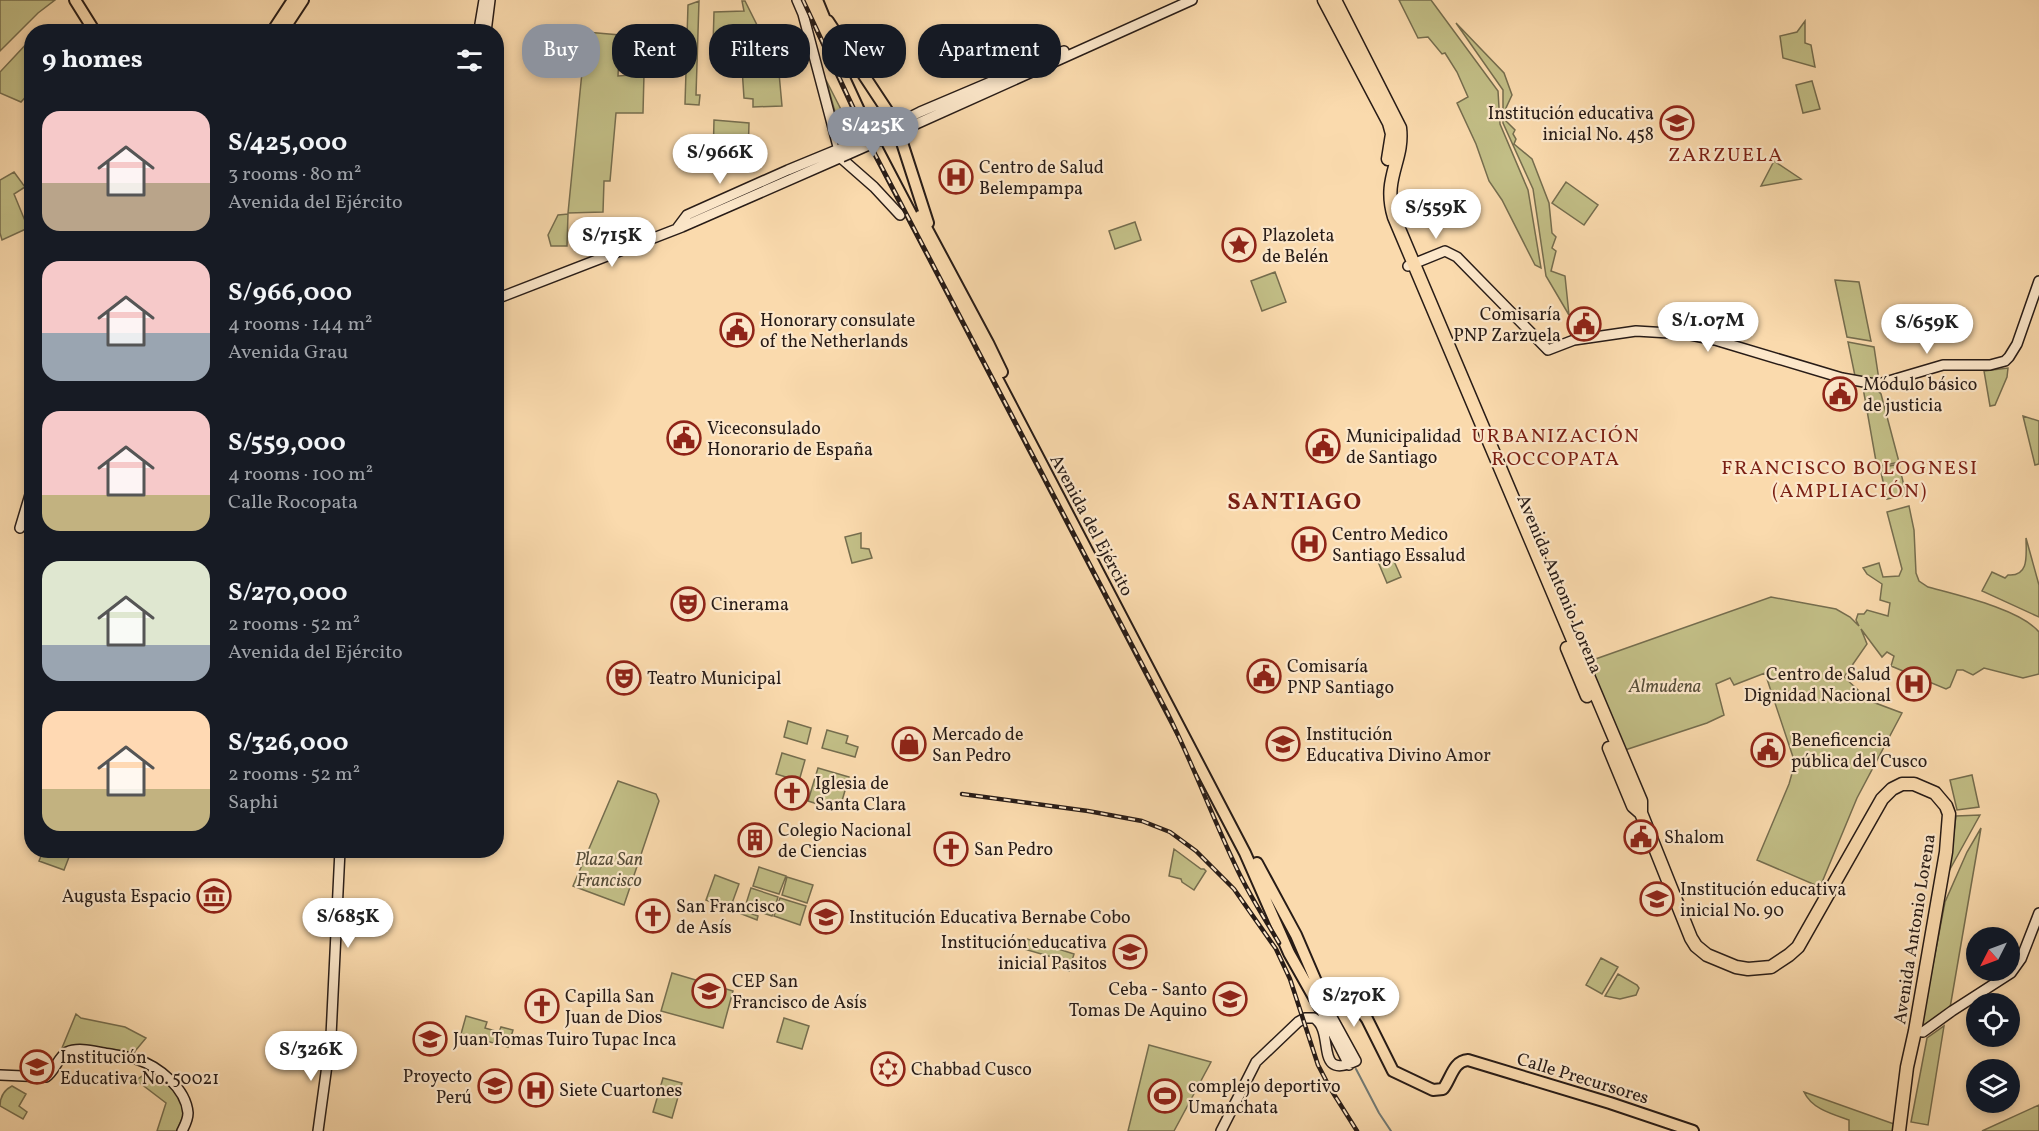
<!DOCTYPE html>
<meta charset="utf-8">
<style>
body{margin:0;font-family:Vollkorn,serif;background:#20242c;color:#f1f3f6;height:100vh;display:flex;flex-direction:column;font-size:22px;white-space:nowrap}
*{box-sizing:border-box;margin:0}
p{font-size:20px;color:#9ea1a6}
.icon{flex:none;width:33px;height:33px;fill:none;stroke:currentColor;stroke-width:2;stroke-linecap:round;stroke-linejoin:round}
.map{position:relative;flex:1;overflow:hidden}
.sheet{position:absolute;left:24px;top:24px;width:480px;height:834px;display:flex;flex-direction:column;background:#171b24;border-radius:24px;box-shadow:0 3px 9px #0003}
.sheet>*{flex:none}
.top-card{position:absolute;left:522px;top:24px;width:570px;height:54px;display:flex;gap:12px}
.needle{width:39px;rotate:228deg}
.tools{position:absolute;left:1966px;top:927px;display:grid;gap:12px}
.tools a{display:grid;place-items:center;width:54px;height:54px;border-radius:50%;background:#171b24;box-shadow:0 3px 9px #0003;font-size:30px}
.price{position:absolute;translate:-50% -51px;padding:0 14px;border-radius:21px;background:#fff;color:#222;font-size:20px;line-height:39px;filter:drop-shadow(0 2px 3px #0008)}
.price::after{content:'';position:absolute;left:50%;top:36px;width:18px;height:14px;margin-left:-9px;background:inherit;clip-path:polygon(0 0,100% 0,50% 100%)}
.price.selected{background:#8c9099;color:#fff}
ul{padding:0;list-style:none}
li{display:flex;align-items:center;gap:18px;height:150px;padding:0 18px}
li span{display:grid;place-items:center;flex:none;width:168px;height:120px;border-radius:18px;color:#555}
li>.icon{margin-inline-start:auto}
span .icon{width:72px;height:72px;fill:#fffc;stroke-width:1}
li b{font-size:26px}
h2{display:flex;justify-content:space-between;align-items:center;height:72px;padding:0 18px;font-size:26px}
.chip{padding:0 21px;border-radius:24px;background:#171b24;box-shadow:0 3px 9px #0003;font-size:21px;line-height:54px}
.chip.selected{background:#8c9099;color:#fff}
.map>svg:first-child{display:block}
</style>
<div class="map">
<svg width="2039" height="1131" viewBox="0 0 2039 1131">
<rect width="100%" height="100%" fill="#fadaad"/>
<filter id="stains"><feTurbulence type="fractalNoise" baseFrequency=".00333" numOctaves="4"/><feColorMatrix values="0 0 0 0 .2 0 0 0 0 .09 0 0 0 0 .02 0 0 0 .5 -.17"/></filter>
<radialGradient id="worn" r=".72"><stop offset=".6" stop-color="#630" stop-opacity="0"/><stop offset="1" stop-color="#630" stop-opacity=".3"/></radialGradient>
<path fill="#c2be86" stroke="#756d4e" stroke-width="1.5" d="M0 0H55L38 13 0 51Z
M1399 0H1431L1498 91 1500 124 1528 190 1541 268 1535 265 1502 200 1489 181 1476 144 1457 103 1468 97 1457 72 1445 53 1442 54 1428 37 1418 38Z
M699 1 696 95H700L699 105 685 104 688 5Z
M742 1H745L767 45 764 46H713L714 12 744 11Z
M1805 21V43L1811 45 1815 67 1783 58 1780 36 1797 32Z
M1456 23 1504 73 1512 95 1506 108V121L1515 130 1513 134 1516 139 1514 144 1532 159 1549 203 1552 233 1556 237 1552 248 1556 251 1551 271 1565 276 1569 315 1546 276 1533 189 1503 123V90Z
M586 32 620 35 618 76 644 74 643 113H616L610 181H604L603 212 568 213Z
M31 39V91L21 102 0 93V72Z
M777 51 782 106 753 107V99L744 98 741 53Z
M826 80 855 137 843 140Z
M1812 81 1820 109 1803 113 1796 85Z
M714 120 749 123 748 156 727 154 713 160Z
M1774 161 1801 179 1761 186Z
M14 172 25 187 14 194 28 228 2 240 0 233V180Z
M1566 182 1598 205 1584 225 1552 203Z
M568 214 567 246H551L548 235 558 215Z
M1135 222 1141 240 1115 249 1109 231Z
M1275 272 1286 302 1262 311 1251 281Z
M1835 280 1859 282 1871 341 1847 337Z
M1848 342 1874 347 1879 380 1855 376Z
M2008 368 2007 377 1995 405 1990 406 1984 371Z
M1863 388 1877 390 1881 394 1899 462 1877 467Z
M2023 416 2039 421V464L2035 465Z
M1899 464 1906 495 1887 499 1880 468Z
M1909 506 1914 530 1916 573 1919 581 1928 587C1957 595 2020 609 2039 632V674L2023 678 1984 668 1973 675 1963 670H1957L1950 687 1946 689 1891 666 1894 656 1887 652 1882 657 1861 629 1867 644 1844 677 1870 701 1902 713 1857 798 1820 887 1757 860 1789 784 1795 763 1765 673 1734 685 1730 678 1716 684 1724 715 1707 723 1625 750 1587 662 1771 597 1836 609 1850 617 1859 626 1856 620 1858 614H1864L1867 610 1888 616 1890 603 1880 600 1882 584 1867 574 1863 568 1879 563 1883 577 1899 576 1902 569 1887 512Z
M861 533V548L869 549 872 558 852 563 845 537Z
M2026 538 2039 585V617L1982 591 1992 572 2005 578 2008 575C2030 577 2026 554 2026 538Z
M1390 552 1401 577 1387 583 1376 557Z
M788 721 811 728 807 744 784 737Z
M827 730 848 736 846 743 858 747 855 757 822 748Z
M782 753 805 760 799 781 776 774Z
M818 768 849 777 839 811 808 801Z
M1972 775 1979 807 1957 810 1950 780Z
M618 781 656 794 659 801 624 905 573 886Z
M1980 815 1949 871 1956 816Z
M1981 828 1950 1008 1921 1027 1945 902 1967 852Z
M1174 849 1201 869H1204L1206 871 1194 890 1182 882 1181 879 1169 876Z
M43 851 71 852 64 870 39 861Z
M759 867 786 876 779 894 753 886Z
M715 875 739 884 731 906 758 916 757 920 706 900Z
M787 877 813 885 807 903 782 895Z
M751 888 778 897 772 916 745 907Z
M780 898 806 906 800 925 774 916Z
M1027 939 1074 954 1069 971 1052 965V957L1024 949Z
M1601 958 1618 967 1602 994 1586 985Z
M672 973 733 991 723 1028 661 1011Z
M1618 974 1637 985 1639 988 1636 995 1620 999 1605 996Z
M76 1014 81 1018 125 1027 146 1038 131 1056 67 1051 62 1048Z
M466 1016 487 1022 485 1028 499 1032 501 1027 513 1030 508 1047 461 1034Z
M784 1018 809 1026 802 1049 777 1042Z
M1944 1026 1928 1125 1911 1122 1927 1038Z
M1149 1045 1211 1062 1174 1131H1128Z
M150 1071C163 1081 185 1093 184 1112 183 1118 179 1125 177 1131H157L166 1103 136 1080Z
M663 1078 682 1083 672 1118 653 1112Z
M12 1086 26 1094 19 1106 27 1112 23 1119 0 1106C0 1097 4 1090 12 1086Z
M1804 1092 1894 1124 1893 1131H1849V1120C1832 1114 1812 1109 1804 1092Z
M2039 1105V1131H1982Z"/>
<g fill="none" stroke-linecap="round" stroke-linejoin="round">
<path stroke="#717a75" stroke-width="2" d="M1356 1069 1379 1113 1391 1131"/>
<defs>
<path id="secondary" d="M797 0 803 14 841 158 874 187 900 215
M480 24 484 0
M486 32 490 0
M890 127 920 112 1064 51
M894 134 1192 0
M678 227 687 215 788 170 839 149
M1408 266 1445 251 1457 257 1548 350 1574 340 1636 331 1686 334 1715 340 1842 378 1875 384 1882 383 1943 365H1990L2005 361 2009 357 2017 344 2039 281
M496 299 682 227 842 157
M20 528 32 488
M1320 1008 1349 1065
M1915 1031 1923 1032 1952 1011 2011 973 2021 959 2039 913
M0 1075 46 1077C55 1071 58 1057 67 1052 78 1047 93 1051 104 1053 114 1055 125 1056 136 1059 158 1066 186 1088 188 1113 188 1120 185 1125 182 1131
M318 1131 331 1036 340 850
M1221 1131 1256 1062 1298 1022 1305 1018H1314C1336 1032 1313 1081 1356 1061L1327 1008"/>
<path id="primary" d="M75 0 95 32
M808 0 875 145 1245 853 1289 953 1320 1008C1329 1008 1333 1005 1339 998
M817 0 828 27
M828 21 896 124 928 223
M272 32 293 0
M282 32 303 0
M920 216 988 343 1002 372
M1257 863 1296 935 1327 1007
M1333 998 1346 999 1356 1004 1367 1019 1393 1071 1433 1090 1443 1089C1451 1079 1453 1061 1468 1060L1610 1103 1693 1131"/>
<path id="highway" d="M1324 0 1389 123 1392 134 1388 159
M1335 0 1400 128C1404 161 1382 178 1394 217L1641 801V813L1691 938 1696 946 1707 955 1736 967 1748 969 1771 967 1789 955 1798 947 1882 799 1892 789 1902 784H1914L1935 793 1946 806 1949 814 1946 852 1915 1031 1907 1067 1899 1131
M1567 648 1587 696
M1609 748 1633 806 1641 813"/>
</defs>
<use href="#secondary" stroke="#281c17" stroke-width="12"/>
<use href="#primary" stroke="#281c17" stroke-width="14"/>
<use href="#highway" stroke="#281c17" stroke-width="15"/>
<use href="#secondary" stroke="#fce7ca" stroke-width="9"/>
<use href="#primary" stroke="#fadaad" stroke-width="10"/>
<use href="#highway" stroke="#fadaad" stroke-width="12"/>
<defs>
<path id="rail" d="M803 0 875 154 1165 708C1192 761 1212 817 1238 871 1250 896 1265 919 1279 943
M962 794 1088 811 1142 821 1170 832 1196 851 1234 889 1276 949 1290 979 1318 1065 1330 1088 1357 1131"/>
</defs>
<use href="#rail" stroke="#281c17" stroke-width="4.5"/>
<use href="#rail" stroke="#fce7ca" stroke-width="2" stroke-dasharray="7" stroke-linecap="butt"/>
<defs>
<path id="secondary-bridge" d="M839 149 865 140 890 127
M842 157 894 134"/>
</defs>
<use href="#secondary-bridge" stroke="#281c17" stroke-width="12" stroke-linecap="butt"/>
<use href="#secondary-bridge" stroke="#fce7ca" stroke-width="9"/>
</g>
<defs>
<symbol id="school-ring" viewBox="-11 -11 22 22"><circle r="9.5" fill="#fce7ca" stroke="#8f2418" stroke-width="1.5"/><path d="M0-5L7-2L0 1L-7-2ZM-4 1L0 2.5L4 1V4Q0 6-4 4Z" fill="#8f2418"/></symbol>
<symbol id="hospital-ring" viewBox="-11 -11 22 22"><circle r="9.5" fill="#fce7ca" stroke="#8f2418" stroke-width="1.5"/><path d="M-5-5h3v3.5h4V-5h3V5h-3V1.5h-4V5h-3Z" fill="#8f2418"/></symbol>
<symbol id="sight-ring" viewBox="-11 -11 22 22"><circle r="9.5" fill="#fce7ca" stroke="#8f2418" stroke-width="1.5"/><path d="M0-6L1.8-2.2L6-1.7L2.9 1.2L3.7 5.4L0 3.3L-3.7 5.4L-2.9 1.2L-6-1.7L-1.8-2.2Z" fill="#8f2418"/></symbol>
<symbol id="civic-ring" viewBox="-11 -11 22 22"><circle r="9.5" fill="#fce7ca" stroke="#8f2418" stroke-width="1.5"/><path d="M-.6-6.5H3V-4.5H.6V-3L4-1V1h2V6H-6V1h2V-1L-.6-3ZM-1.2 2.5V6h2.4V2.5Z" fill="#8f2418"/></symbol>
<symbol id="theatre-ring" viewBox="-11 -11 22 22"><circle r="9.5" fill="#fce7ca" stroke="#8f2418" stroke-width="1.5"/><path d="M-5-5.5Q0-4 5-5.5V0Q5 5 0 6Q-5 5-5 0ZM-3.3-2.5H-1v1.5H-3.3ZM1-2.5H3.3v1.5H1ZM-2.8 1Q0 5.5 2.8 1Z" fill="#8f2418"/></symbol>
<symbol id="shop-ring" viewBox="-11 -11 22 22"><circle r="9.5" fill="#fce7ca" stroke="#8f2418" stroke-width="1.5"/><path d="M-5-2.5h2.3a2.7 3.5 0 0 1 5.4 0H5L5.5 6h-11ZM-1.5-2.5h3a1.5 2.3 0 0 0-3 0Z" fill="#8f2418"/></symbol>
<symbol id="church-ring" viewBox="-11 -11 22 22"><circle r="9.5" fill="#fce7ca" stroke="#8f2418" stroke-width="1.5"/><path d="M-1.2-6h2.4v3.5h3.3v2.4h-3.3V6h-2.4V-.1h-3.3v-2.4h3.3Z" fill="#8f2418"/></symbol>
<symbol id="building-ring" viewBox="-11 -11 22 22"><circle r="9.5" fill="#fce7ca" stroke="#8f2418" stroke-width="1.5"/><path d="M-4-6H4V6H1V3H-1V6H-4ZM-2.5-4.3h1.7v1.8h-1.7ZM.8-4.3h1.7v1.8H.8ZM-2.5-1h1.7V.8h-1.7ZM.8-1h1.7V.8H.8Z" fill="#8f2418"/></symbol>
<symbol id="museum-ring" viewBox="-11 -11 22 22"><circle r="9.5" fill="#fce7ca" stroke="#8f2418" stroke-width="1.5"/><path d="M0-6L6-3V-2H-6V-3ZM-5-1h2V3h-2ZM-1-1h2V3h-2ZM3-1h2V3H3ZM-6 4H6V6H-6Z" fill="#8f2418"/></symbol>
<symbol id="synagogue-ring" viewBox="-11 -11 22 22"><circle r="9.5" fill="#fce7ca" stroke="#8f2418" stroke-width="1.5"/><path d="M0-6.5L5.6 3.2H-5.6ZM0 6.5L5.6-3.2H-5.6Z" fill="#8f2418"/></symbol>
<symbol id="stadium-ring" viewBox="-11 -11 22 22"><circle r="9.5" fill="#fce7ca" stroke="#8f2418" stroke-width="1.5"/><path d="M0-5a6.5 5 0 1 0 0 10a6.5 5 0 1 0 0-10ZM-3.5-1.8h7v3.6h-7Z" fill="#8f2418"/></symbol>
</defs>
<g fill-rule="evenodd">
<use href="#school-ring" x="1658" y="104" width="38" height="38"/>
<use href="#hospital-ring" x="937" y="158" width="38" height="38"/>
<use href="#sight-ring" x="1220" y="226" width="38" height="38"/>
<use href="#civic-ring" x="1565" y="305" width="38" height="38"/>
<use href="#civic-ring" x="718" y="311" width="38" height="38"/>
<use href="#civic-ring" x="1821" y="375" width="38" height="38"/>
<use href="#civic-ring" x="665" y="419" width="38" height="38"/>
<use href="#civic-ring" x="1304" y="427" width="38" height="38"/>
<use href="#hospital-ring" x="1290" y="525" width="38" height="38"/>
<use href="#theatre-ring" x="669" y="585" width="38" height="38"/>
<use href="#civic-ring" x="1245" y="657" width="38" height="38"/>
<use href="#theatre-ring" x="605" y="659" width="38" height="38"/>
<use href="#hospital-ring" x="1895" y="665" width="38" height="38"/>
<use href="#shop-ring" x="890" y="725" width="38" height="38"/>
<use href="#school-ring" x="1264" y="725" width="38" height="38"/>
<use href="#civic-ring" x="1749" y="731" width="38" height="38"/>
<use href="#church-ring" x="773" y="774" width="38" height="38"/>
<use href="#civic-ring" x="1622" y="818" width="38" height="38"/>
<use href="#building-ring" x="736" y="821" width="38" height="38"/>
<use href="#church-ring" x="932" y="830" width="38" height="38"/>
<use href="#museum-ring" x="195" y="877" width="38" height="38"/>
<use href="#school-ring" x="1638" y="880" width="38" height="38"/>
<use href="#church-ring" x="634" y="897" width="38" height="38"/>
<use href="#school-ring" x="807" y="898" width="38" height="38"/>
<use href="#school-ring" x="1111" y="933" width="38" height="38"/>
<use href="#school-ring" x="690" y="972" width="38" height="38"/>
<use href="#school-ring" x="1211" y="980" width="38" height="38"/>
<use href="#church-ring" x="523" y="987" width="38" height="38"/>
<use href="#school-ring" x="411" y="1020" width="38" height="38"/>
<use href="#school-ring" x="18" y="1048" width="38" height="38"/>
<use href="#synagogue-ring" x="869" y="1050" width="38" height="38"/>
<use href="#school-ring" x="476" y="1067" width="38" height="38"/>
<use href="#hospital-ring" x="517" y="1071" width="38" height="38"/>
<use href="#stadium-ring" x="1146" y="1077" width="38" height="38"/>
</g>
<g text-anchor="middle" stroke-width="4.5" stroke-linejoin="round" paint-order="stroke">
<g font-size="18" fill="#281c17" stroke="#fce7ca" text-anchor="start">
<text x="1654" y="119" text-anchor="end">Institución educativa<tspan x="1654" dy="21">inicial No. 458</tspan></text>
<text x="979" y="173">Centro de Salud<tspan x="979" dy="21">Belempampa</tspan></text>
<text x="1262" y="241">Plazoleta<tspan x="1262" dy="21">de Belén</tspan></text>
<text x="1561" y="320" text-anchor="end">Comisaría<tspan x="1561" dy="21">PNP Zarzuela</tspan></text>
<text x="760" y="326">Honorary consulate<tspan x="760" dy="21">of the Netherlands</tspan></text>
<text x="1863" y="390">Módulo básico<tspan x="1863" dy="21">de justicia</tspan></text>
<text x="707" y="434">Viceconsulado<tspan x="707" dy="21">Honorario de España</tspan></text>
<text x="1346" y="442">Municipalidad<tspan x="1346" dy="21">de Santiago</tspan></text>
<text x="1332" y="540">Centro Medico<tspan x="1332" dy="21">Santiago Essalud</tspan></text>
<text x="711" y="610">Cinerama</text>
<text x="1287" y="672">Comisaría<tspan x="1287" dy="21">PNP Santiago</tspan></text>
<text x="1891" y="680" text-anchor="end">Centro de Salud<tspan x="1891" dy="21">Dignidad Nacional</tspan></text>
<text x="647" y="684">Teatro Municipal</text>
<text x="932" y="740">Mercado de<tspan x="932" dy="21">San Pedro</tspan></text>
<text x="1306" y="740">Institución<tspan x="1306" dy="21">Educativa Divino Amor</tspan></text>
<text x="1791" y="746">Beneficencia<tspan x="1791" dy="21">pública del Cusco</tspan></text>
<text x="815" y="789">Iglesia de<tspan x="815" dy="21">Santa Clara</tspan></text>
<text x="778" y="836">Colegio Nacional<tspan x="778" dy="21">de Ciencias</tspan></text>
<text x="1664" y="843">Shalom</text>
<text x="974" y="855">San Pedro</text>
<text x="1680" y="895">Institución educativa<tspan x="1680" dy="21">inicial No. 90</tspan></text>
<text x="191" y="902" text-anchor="end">Augusta Espacio</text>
<text x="676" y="912">San Francisco<tspan x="676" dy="21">de Asís</tspan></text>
<text x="849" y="923">Institución Educativa Bernabe Cobo</text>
<text x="1107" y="948" text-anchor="end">Institución educativa<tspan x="1107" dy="21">inicial Pasitos</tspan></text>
<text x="732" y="987">CEP San<tspan x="732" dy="21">Francisco de Asís</tspan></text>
<text x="1207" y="995" text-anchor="end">Ceba - Santo<tspan x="1207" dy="21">Tomas De Aquino</tspan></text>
<text x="565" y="1002">Capilla San<tspan x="565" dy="21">Juan de Dios</tspan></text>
<text x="453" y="1045">Juan Tomas Tuiro Tupac Inca</text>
<text x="60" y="1063">Institución<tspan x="60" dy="21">Educativa No. 50021</tspan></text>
<text x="911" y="1075">Chabbad Cusco</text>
<text x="472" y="1082" text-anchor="end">Proyecto<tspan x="472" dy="21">Perú</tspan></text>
<text x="1188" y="1092">complejo deportivo<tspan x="1188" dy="21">Umanchata</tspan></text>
<text x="559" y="1096">Siete Cuartones</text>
</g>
<g font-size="18" fill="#281c17" stroke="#fce7ca">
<text transform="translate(1092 525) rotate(62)" y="6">Avenida del Ejército</text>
<text transform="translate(1560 584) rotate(67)" y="6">Avenida Antonio Lorena</text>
<text transform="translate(1914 929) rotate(-81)" y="6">Avenida Antonio Lorena</text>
<text transform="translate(1583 1078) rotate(17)" y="6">Calle Precursores</text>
</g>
<g font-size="18" font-style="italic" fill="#564d38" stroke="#fce7ca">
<text x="1665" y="692">Almudena</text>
<text x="609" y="865">Plaza San<tspan x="609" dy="21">Francisco</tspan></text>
</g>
<g font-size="20" letter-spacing="1.5" fill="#7a1f14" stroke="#fce7ca">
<text x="1726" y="161">ZARZUELA</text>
<text x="1556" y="442">URBANIZACIÓN<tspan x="1556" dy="23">ROCCOPATA</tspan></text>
<text x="1850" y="474">FRANCISCO BOLOGNESI<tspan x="1850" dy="23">(AMPLIACIÓN)</tspan></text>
</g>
<g font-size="24" font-weight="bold" letter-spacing="1.5" fill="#7a1f14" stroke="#fce7ca">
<text x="1295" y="509">SANTIAGO</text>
</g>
</g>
<rect width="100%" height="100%" filter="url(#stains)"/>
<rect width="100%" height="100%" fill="url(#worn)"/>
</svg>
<div class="tools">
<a><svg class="needle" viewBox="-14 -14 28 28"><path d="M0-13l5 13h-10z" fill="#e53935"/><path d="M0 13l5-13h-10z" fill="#9ea1a6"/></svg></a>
<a><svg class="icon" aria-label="locate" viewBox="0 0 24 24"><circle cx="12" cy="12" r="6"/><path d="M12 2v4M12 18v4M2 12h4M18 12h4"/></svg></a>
<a><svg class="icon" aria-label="layers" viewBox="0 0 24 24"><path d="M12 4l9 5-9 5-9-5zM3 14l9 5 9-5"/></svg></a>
</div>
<b class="price selected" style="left:873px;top:158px">S/425K</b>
<b class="price" style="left:720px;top:185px">S/966K</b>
<b class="price" style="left:1436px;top:240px">S/559K</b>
<b class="price" style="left:612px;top:268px">S/715K</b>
<b class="price" style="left:1708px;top:353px">S/1.07M</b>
<b class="price" style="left:1927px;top:355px">S/659K</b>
<b class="price" style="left:348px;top:949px">S/685K</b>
<b class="price" style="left:1354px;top:1028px">S/270K</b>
<b class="price" style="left:311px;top:1082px">S/326K</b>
<div class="top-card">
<a class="chip selected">Buy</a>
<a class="chip">Rent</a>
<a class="chip">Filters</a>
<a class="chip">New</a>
<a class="chip">Apartment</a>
</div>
<section class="sheet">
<h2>9 homes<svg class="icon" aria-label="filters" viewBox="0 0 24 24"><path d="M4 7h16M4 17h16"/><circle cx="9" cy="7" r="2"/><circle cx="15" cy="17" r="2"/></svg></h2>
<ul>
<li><span style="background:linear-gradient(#f6c9c9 60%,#b9a48a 0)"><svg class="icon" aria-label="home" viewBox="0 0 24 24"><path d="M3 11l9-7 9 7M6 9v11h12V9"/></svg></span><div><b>S/425,000</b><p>3 rooms · 80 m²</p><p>Avenida del Ejército</p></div></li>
<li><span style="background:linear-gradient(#f6c9c9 60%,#9aa5b1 0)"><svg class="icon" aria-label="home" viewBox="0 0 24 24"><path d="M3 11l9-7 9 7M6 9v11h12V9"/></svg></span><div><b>S/966,000</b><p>4 rooms · 144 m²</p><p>Avenida Grau</p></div></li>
<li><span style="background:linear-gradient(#f6c9c9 70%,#c2b280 0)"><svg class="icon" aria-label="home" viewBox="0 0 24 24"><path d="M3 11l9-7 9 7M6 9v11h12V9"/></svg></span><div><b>S/559,000</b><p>4 rooms · 100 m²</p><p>Calle Rocopata</p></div></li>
<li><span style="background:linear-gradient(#dfe7d0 70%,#9aa5b1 0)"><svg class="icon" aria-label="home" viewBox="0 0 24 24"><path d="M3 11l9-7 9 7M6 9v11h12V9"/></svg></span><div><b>S/270,000</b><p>2 rooms · 52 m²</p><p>Avenida del Ejército</p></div></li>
<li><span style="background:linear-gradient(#ffd9b3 65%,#c2b280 0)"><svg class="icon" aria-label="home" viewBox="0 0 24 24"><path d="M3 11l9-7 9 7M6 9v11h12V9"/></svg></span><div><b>S/326,000</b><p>2 rooms · 52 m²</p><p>Saphi</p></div></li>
</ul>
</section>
</div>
